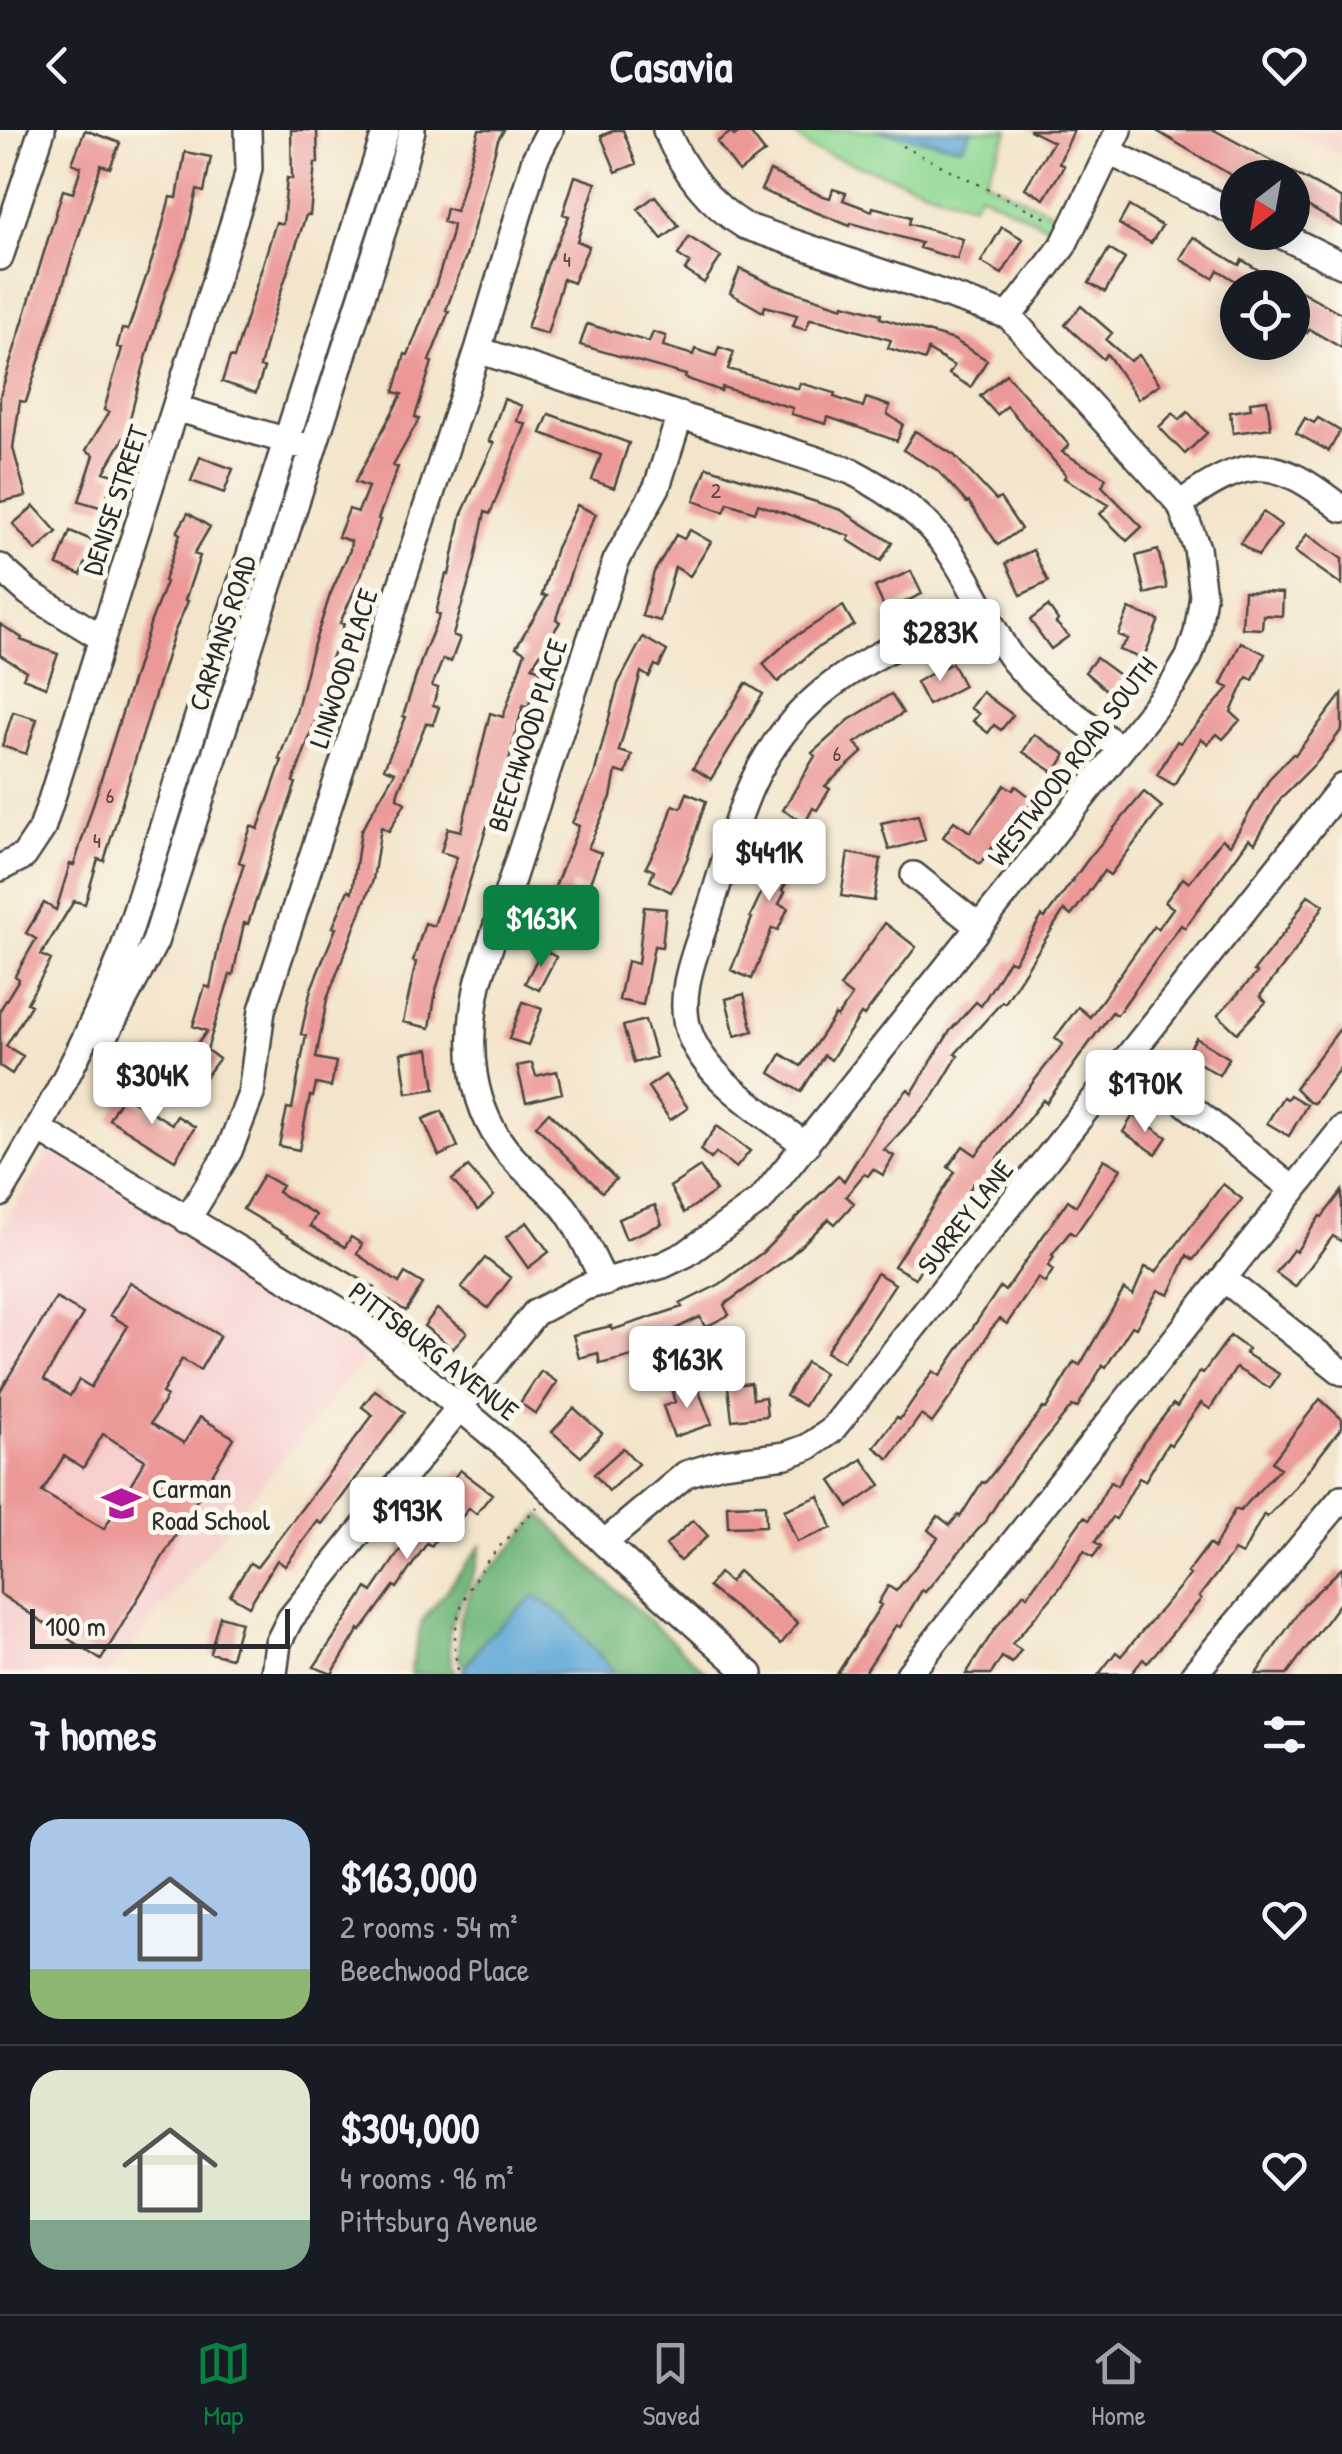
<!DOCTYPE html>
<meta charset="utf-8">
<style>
body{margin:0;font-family:"Patrick Hand",sans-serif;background:#242831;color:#f1f3f6;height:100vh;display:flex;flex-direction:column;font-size:38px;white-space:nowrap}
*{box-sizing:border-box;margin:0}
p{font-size:32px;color:#9ea1a6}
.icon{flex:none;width:55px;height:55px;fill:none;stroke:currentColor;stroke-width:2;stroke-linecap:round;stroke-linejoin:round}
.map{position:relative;height:1544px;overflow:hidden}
.sheet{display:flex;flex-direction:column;background:#171b24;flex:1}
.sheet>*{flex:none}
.needle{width:65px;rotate:211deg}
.buttons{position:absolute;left:1220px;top:30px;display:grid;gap:20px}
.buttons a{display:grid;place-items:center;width:90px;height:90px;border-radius:50%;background:#171b24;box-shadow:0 5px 25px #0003;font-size:50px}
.scale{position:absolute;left:30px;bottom:25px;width:260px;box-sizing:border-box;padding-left:10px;border:5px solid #2b2b2b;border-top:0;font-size:28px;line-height:35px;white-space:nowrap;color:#2b2b2b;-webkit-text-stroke:8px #fbf7ec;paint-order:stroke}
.price{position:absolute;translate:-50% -85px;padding:0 22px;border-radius:10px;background:#fff;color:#222;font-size:32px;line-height:65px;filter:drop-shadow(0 2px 5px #0008)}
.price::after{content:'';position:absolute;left:50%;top:60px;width:30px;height:22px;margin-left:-15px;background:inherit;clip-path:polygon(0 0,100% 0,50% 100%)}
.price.on{background:#0b8043;color:#fff}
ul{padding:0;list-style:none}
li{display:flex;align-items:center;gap:30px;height:250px;padding:0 30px}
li+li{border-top:2px solid #363941}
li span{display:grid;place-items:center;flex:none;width:280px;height:200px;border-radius:30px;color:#555}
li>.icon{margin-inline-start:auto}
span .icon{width:120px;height:120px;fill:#fffc;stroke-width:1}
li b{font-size:42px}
h2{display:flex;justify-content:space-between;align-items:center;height:120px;padding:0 30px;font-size:42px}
header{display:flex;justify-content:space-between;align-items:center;height:130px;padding:0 30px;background:#171b24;font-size:45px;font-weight:700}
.dock{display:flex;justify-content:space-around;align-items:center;height:140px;border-top:2px solid #363941;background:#171b24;font-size:28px;color:#9ea1a6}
.dock a{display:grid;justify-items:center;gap:5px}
.dock .on{color:#0b8043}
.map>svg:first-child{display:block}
</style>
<header><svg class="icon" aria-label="back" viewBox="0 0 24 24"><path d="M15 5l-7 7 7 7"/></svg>Casavia<svg class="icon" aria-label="heart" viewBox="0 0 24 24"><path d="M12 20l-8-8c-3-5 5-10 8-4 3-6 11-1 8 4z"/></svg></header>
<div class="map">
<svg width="1342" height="1544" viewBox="0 0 1342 1544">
<rect width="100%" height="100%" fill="#fbf7ec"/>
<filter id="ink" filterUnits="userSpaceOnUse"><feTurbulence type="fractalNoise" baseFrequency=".01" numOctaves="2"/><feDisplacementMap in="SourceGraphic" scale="20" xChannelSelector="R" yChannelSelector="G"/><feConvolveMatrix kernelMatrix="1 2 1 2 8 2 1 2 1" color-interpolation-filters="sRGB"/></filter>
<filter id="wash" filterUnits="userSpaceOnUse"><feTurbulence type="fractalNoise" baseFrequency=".0048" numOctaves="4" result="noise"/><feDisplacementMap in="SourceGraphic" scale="40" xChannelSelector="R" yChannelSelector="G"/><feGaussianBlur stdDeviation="2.25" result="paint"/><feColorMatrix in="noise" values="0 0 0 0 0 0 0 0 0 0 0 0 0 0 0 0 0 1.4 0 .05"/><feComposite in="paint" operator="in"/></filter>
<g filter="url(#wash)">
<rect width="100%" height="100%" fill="#f3e5cb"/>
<path fill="#f7d0ce" d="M1288 0H1342V26Z
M50 1020 358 1203 374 1217 108 1544H0V1101Z"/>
<path fill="#90d994" stroke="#5e8260" stroke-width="2.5" d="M790 0H1009L985 50 1058 85 1051 98 979 63 972 75 809 18Z"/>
<path fill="#74b97e" stroke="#507254" stroke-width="2.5" d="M541 1384 593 1439 708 1544H616L608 1538 486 1508 464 1538 459 1529V1490L473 1457 509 1421Z
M481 1416C474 1471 434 1480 455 1544H410L422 1491Z"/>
<path fill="#60a8d7" stroke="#466a81" stroke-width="2.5" d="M873 0H972L962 17Z
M534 1466 565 1486 616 1544H460L486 1508Z"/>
<g id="blocks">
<path fill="#eb9897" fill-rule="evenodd" d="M85 0 120 13 110 38 101 35 26 272 20 271 13 318 26 366 0 372V266L63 60 73 63 81 37 72 33Z
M291 0H317L318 33H315L310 85H306L272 189 260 237 264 238 256 263 222 252 230 227 234 228 276 92 283 94 287 48 292 49Z
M479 0H504L498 10 466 126 446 180 449 181 429 231 432 232 415 287 419 289 393 336 398 337 378 389 380 390 362 443 340 493 344 494 330 531 316 590 293 652 296 653 248 794 244 793 233 845H230L207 920 219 929 198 957 177 941 207 901 193 896 205 856 210 858 221 804 244 734 239 732 251 696 258 699 282 630 279 629 296 583 310 526 330 465 350 420 351 411 338 407 349 379 358 382 368 357 355 352 402 264 394 262 405 224 408 225 436 154 451 106 453 95 443 92 446 78 456 81Z
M615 0H623L636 34 616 42 601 6Z
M742 0H748L765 22 739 42 717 12 731 2 734 6Z
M1029 0H1074L1059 33 1064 36 1044 69 1025 58 1053 12Z
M1155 0H1214L1342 69V96L1292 67V48H1236Z
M185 22 211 27 204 62 197 60 185 112 165 164 142 242 126 304 104 342 114 345 103 378 79 371 94 325 86 320 109 282 104 280 122 218 117 217 122 199 128 200 159 109 170 67 177 68Z
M770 41 820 65 830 68 833 59 846 63 843 70 872 81 873 77 911 87 909 94 963 109 957 129 919 118 921 113 851 93 850 96 761 60Z
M575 46 596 53 577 111 589 116 573 153 563 149 547 204 527 198 547 136 569 86 563 84Z
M655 66 679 96 662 109 638 79Z
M1129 76 1162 96 1151 113 1119 94Z
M1002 97 1023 109 1002 144 981 132Z
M689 107 721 127 704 153 685 140 690 133 678 125Z
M1193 107 1239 135 1242 130 1288 158H1247L1218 140 1213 148 1180 129Z
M1109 119 1125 129 1105 162 1089 153Z
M740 139 774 155 843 177 844 174 881 184 880 188 954 210 987 230 971 257 949 244 954 236 928 220 925 230 888 218 891 210 822 191 810 189 806 200 793 196 797 185 765 176 763 182 730 163Z
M1292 156 1342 184V218L1309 199 1307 203 1292 195Z
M1081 176 1112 203 1106 210 1130 231 1139 225 1160 254 1138 269 1107 224 1103 229 1065 195Z
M587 194 649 212 653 202 666 206 663 216 693 225 695 219 716 226 719 217 734 222 728 239 798 259 800 253 835 263 834 267 863 277 866 268 890 276 887 284 903 294 897 311 828 287 826 294 791 284 793 278 722 257 721 261 685 248 686 245 580 215Z
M1006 244 1069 315 1062 322 1106 348 1102 356 1142 397 1127 411 1100 384 1109 375 1064 348 1066 345 1007 276 997 285 980 266Z
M504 269 522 276 517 291 526 294 490 384 485 382 474 434 453 505 460 508 451 532 443 529 432 556 438 558 433 575 439 577 433 595 426 593 398 662 397 668 405 673 389 701 381 697 373 750 327 869 316 928 336 932 331 957 316 954 313 967 310 966 299 1020 279 1016 287 978 292 979 306 905 301 904 311 859 336 798 333 797 348 760 352 762 361 701 395 642 384 638 406 587 403 586 423 525 440 484 436 483 446 444 449 445 461 386 494 313 489 311Z
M1267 270 1271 298 1233 303 1230 282 1251 279 1250 272Z
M1188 282 1207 303 1185 324 1159 297 1173 283 1179 290Z
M549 284 629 313 614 358 592 350 601 325 541 303Z
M1305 288 1314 293 1318 288 1340 301 1329 321 1296 303Z
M915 301 954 325 996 370 1000 368 1021 399 998 415 969 372 967 373 937 340 903 320Z
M200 327 233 339 224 363 191 351Z
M707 337 841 380 892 413 881 431 848 410 850 406 758 374 755 382 728 373 724 382 694 371Z
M577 375 596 384 576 426 556 489 560 492 532 537 541 540 528 577 523 575 496 681 492 680 436 860 430 898 403 892 416 832 413 831 425 793 434 796 457 727 441 722 448 698 461 701 490 583 503 587 525 522 516 517 547 466 542 465 556 418Z
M34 376 57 402 36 421 13 394Z
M1263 382 1281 395 1258 426 1240 413Z
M188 383 210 397 194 424 200 426 185 470 188 471 174 503 104 731 98 729 85 774 74 771 41 825 51 830 27 873 31 875 6 916 23 926 12 944 0 936V880L19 849 15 846 36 809 26 803 44 773 56 780 70 734 74 735 151 491 166 452 164 451 180 404 177 402Z
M690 400 711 412 690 446 675 437 660 491 642 486 654 442 676 405 684 409Z
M70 401 94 411 81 445 57 435Z
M1307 404 1342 429V455L1295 422Z
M1033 420 1048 452 1021 465 1006 433Z
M1158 420 1167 458 1145 464 1136 426Z
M911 441 922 464 886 481 875 457Z
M1244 461 1283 463 1282 486 1263 485 1262 499 1242 498Z
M843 476 854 495 814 520 778 552 763 534 791 509Z
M1048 476 1058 490 1056 493 1069 506 1051 519 1030 490Z
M1129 479 1159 490 1143 529 1119 520 1128 509 1118 505Z
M0 494 22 508 21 510 58 524 46 557 23 548 26 541 0 525Z
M643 507 667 521 659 537 655 535 649 547 641 542 619 621 632 625 626 644 616 641 611 667 588 718 601 723 587 761 572 755 556 806 537 801 549 763 552 764 579 696 572 693 594 645 618 554Z
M1241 512 1265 524 1253 550 1247 547 1231 582 1240 590 1223 609 1217 604 1208 614 1201 609 1174 655 1157 645 1177 611 1180 613 1229 558 1221 554Z
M1096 528 1126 550 1113 566 1085 542Z
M952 533 964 556 928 575 916 552Z
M746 553 763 564 711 649 693 638Z
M982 562 1013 585 1001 600 994 595 988 603 973 591 979 584 970 578Z
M891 564 903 583 855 613 863 622 825 656 830 659 817 680 813 678 805 693 783 680 815 626 812 623 849 590Z
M1342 564V599L1318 631 1281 668 1255 713 1249 709 1185 798 1181 795 1117 885 1112 882 1046 973 1043 970 998 1028 979 1059 973 1054 915 1148 894 1136 955 1042 948 1037 963 1016 976 1025 1063 914 1055 908 1078 877 1090 887 1154 796 1158 799 1173 778 1165 772 1183 748 1189 753 1222 709 1230 715 1270 648 1293 624 1295 625Z
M13 582 37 589 26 624 2 616Z
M1034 604 1066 625 1055 643 1023 622Z
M1005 655 1013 660 1016 656 1034 670 1011 701 1007 697 980 734 943 707 954 691 970 702Z
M1144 662 1162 677 1110 745 1104 741 1071 786 1064 780 1005 873 1002 872 955 924 958 926 934 966 884 1020 894 1026 883 1045 873 1039 868 1046 864 1044 846 1066 854 1073 835 1094 829 1089 789 1127 724 1175 729 1185 705 1197 700 1187 673 1200 678 1216 638 1229 637 1225 600 1234 598 1223 579 1228 573 1205 611 1196 612 1200 682 1177 680 1174 720 1154 763 1122 838 1046 844 1051 884 986 908 959 912 963 950 901 976 872 981 876 1009 830 1014 832 1042 786 1045 788 1089 728Z
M687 663 706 671 687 729 671 762 650 751 654 741 646 737 666 697 673 675 681 678Z
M918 685 925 710 889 720 881 693Z
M785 700 809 714 782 760 785 762 779 774 788 778 778 800 772 798 752 849 731 840 752 788 750 787 774 736 766 731Z
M848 723 881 729 874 771 841 766Z
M1308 765 1324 775 1295 821 1260 866 1266 872 1237 903 1218 885 1257 843 1254 841 1287 799Z
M644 777 666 779 662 817 654 816 643 875 619 870 627 831 638 834Z
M885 793 916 817 864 886 861 884 831 930 824 925 801 962 770 943 781 924 801 936 835 885 837 887 852 866 840 857Z
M542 819 556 827 539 860 525 853Z
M744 864 753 901 735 906 726 869Z
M523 872 542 879 528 915 509 909Z
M645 890 656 927 634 933 623 896Z
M1342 896V935L1314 973 1309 972 1295 958Z
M1196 908 1229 928 1219 945 1186 925Z
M429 919 435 959 407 963 401 923Z
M532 933 536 946 557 941 562 963 526 972 517 936Z
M665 945 688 978 670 990 648 957Z
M123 965 172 994 177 986 195 997 175 1030 109 989Z
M1290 965 1307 975 1289 1006 1267 993 1283 967 1287 969Z
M442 981 458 1017 439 1026 423 989Z
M549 982 616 1049 602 1062 536 996Z
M1133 985 1167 1007 1156 1024 1123 1002Z
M717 996 750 1021 736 1038 716 1023 711 1029 700 1020Z
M1104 1029 1121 1039 1075 1105 1070 1102 1052 1125 1054 1127 1048 1136 1053 1140 1045 1153 1038 1148 1007 1194 1000 1189 991 1199 957 1258 932 1293 921 1285 889 1329 874 1317 897 1287 900 1289 933 1241 940 1246 1000 1157 1005 1161 1068 1070 1076 1076Z
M468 1037 494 1066 478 1080 452 1050Z
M700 1037 716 1061 684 1083 670 1057Z
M263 1045 282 1056 278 1062 316 1085 310 1096 345 1117 351 1107 362 1114 357 1124 399 1153 405 1143 423 1154 406 1181 373 1161 375 1158 243 1079Z
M1223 1054 1242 1069 1193 1130 1187 1125 1169 1165 1158 1160 1136 1198 1132 1196 1106 1237 1103 1235 1077 1278 1072 1276 1012 1350 987 1389 925 1462 922 1460 900 1497 896 1495 864 1544H837L881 1475 878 1473 888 1456 896 1461 938 1408 928 1400 938 1386 950 1395 958 1385 960 1387 982 1352 985 1353 1043 1278 1046 1279 1074 1232 1080 1235 1124 1159 1133 1165 1145 1137 1156 1142Z
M1342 1061V1112L1333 1106 1295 1157 1276 1143 1293 1120 1296 1122 1320 1086 1322 1087Z
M655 1075 662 1094 626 1109 618 1089Z
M527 1092 549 1122 528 1138 506 1107Z
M485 1128 511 1148 488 1178 461 1158Z
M877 1143 895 1154 843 1232 826 1222Z
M130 1152 220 1206 200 1240 182 1229 162 1263 167 1266 151 1293 184 1313 200 1287 234 1308 101 1530 0 1464V1261L56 1168 83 1184 44 1249 70 1266 79 1250 91 1257 128 1196 110 1185ZM103 1304 145 1330 104 1399 42 1362 64 1326 83 1338Z
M437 1179 467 1202 453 1219 424 1196Z
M1230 1206 1248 1219 1245 1223 1279 1244 1270 1258 1236 1238 1210 1279 1201 1273 1171 1315 1168 1313 1145 1351 1139 1348 1116 1389 1112 1387 1095 1412 1101 1416 1093 1427 1084 1421 1059 1459 1012 1514 1021 1520 1012 1533 1002 1527 991 1544H966L994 1500 1024 1463 1027 1466 1084 1387 1089 1390 1110 1352 1117 1356 1143 1313 1173 1274 1177 1277 1200 1241 1203 1243Z
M806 1232 824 1243 804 1276 786 1266Z
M541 1241 557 1252 536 1284 520 1273Z
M751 1253 753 1269 765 1267 767 1286 732 1290 728 1256Z
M696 1254 712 1294 674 1307 663 1276 675 1272 672 1262Z
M375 1260 405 1282 322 1394 318 1391 285 1436 277 1430 249 1476 230 1465 250 1433 257 1437 373 1285 362 1277Z
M1320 1269 1342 1289V1297L1292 1361 1267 1387 1264 1384 1242 1425 1234 1421 1199 1467 1201 1469 1147 1533 1143 1529 1131 1544H1099L1116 1522 1121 1526 1190 1445 1187 1443 1209 1414 1214 1418 1235 1379 1240 1381 1280 1338 1272 1332Z
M574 1278 602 1303 581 1327 552 1302Z
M623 1318 638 1334 609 1361 594 1344Z
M862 1329 881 1355 849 1377 831 1351Z
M460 1340 492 1364 476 1384 469 1378 444 1410 439 1406 431 1416 427 1413 397 1458 394 1456 361 1501 359 1499 332 1544 314 1537 367 1458 372 1462 403 1416 407 1418 449 1362 445 1359Z
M819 1366 832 1398 797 1412 784 1380Z
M765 1374 766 1396 728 1397 727 1375Z
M693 1390 708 1406 680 1431 666 1415Z
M1342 1438V1470L1287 1544H1256L1304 1474Z
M738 1441 798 1493 781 1514 708 1457 719 1443 730 1452Z
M220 1486 241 1492 231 1528 210 1523Z"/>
</g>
</g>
<g filter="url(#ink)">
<use href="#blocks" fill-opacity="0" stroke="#494743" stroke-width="2.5"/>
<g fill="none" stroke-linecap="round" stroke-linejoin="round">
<defs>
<path id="minor" d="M1109 22 1238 84
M1275 102 1342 135
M0 127 42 0
M1009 186 1063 116 1119 0
M478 220 851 341C923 379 945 406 982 477 995 500 1005 524 1024 542 1052 571 1089 594 1121 619
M176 278 304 316
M1180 374C1250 324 1275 326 1342 379
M0 437 29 463 102 508
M0 738 24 726 42 699 245 56 249 38 248 0
M914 745 979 797
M105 906 155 812 400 47 412 0
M1129 928 1294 1060
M39 999 357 1191 515 1324 604 1413 750 1544
M806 1016C770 987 709 951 691 907 674 868 696 821 709 782 723 740 734 693 753 652 802 549 885 522 981 475
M0 1064C47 987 89 908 122 824L386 0
M187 1090 229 1021 251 964 262 880 478 220 535 29 550 0
M1224 1149 1342 1242
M605 1153C593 1130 583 1105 569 1084 556 1064 532 1048 515 1030 468 981 465 912 479 850L616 431 657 357 680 285
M604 1413 686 1344 722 1333 786 1325 808 1317 831 1301 1342 657
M274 1544 278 1513 290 1489 535 1183 585 1157 663 1135 686 1124 761 1070 1173 554 1189 527 1197 503 1203 466 1197 418 1180 374 1009 186 745 96C707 73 683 40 666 0
M909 1544 1342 999
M1194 1544 1342 1368"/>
</defs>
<use href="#minor" stroke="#494743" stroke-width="30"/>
<path stroke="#494743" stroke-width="2.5" stroke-dasharray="2.5 8" stroke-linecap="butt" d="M902 16 1052 91
M458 1540C442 1469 491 1425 537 1377"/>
<use href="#minor" stroke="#fff" stroke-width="25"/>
</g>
</g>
<defs>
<symbol id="school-bare" viewBox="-9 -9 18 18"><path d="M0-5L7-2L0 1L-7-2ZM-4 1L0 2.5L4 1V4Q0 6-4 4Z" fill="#b5179e" stroke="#fbf7ec" stroke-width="2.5" paint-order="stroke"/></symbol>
</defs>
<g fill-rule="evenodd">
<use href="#school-bare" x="94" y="1346" width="55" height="55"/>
</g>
<g text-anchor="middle" stroke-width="10" stroke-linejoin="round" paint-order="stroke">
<g font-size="22" fill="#5b4646">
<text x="567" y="137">4</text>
<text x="716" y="368">2</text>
<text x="837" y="631">6</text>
<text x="110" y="673">6</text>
<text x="97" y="718">4</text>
</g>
<g font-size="28" fill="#2b2b2b" stroke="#fbf7ec">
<text transform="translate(115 370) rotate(-72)" y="10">DENISE STREET</text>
<text transform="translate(222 503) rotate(-72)" y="10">CARMANS ROAD</text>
<text transform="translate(343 538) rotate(-72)" y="10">LINWOOD PLACE</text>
<text transform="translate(527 605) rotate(-72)" y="10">BEECHWOOD PLACE</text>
<text transform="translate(1072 631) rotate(-52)" y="10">WESTWOOD ROAD SOUTH</text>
<text transform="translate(965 1087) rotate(-52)" y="10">SURREY LANE</text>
<text transform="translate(434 1221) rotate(38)" y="10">PITTSBURG AVENUE</text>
</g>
<g font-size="28" fill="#2b2b2b" stroke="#fbf7ec" text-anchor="start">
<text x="152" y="1368">Carman<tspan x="152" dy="32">Road School</tspan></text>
</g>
</g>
</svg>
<div class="buttons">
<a><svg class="needle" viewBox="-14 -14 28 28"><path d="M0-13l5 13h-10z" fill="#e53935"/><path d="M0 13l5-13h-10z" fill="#9ea1a6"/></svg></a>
<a><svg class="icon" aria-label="locate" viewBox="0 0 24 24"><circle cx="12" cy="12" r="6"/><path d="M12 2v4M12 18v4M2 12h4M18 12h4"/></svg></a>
</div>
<div class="scale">100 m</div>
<b class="price" style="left:940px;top:554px">$283K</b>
<b class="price" style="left:769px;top:774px">$441K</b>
<b class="price on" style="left:541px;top:840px">$163K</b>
<b class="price" style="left:152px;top:997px">$304K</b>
<b class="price" style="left:1145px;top:1005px">$170K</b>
<b class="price" style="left:687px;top:1281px">$163K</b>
<b class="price" style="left:407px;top:1432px">$193K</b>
</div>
<section class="sheet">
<h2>7 homes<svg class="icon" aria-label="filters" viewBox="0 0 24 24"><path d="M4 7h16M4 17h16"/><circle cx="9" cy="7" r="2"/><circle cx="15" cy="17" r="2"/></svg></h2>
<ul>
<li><span style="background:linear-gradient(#a9c7e8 75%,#8fb573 0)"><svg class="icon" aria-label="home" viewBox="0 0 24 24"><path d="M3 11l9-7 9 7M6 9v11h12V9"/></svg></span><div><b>$163,000</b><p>2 rooms · 54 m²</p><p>Beechwood Place</p></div><svg class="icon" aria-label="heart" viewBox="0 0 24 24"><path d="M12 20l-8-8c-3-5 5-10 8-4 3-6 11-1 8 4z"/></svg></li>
<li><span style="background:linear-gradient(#dfe7d0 75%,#7fa58c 0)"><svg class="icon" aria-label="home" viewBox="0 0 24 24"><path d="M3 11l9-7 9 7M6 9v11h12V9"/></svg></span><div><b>$304,000</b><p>4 rooms · 96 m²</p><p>Pittsburg Avenue</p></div><svg class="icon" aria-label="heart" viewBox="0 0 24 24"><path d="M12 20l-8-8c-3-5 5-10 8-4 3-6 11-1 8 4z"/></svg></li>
</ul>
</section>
<nav class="dock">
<a class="on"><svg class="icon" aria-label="map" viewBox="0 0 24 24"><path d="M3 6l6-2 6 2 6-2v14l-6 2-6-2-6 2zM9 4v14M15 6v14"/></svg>Map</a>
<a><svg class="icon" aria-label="saved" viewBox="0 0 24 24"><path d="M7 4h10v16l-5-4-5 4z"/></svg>Saved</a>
<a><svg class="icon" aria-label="home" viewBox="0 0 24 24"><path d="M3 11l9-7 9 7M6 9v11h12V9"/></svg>Home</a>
</nav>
